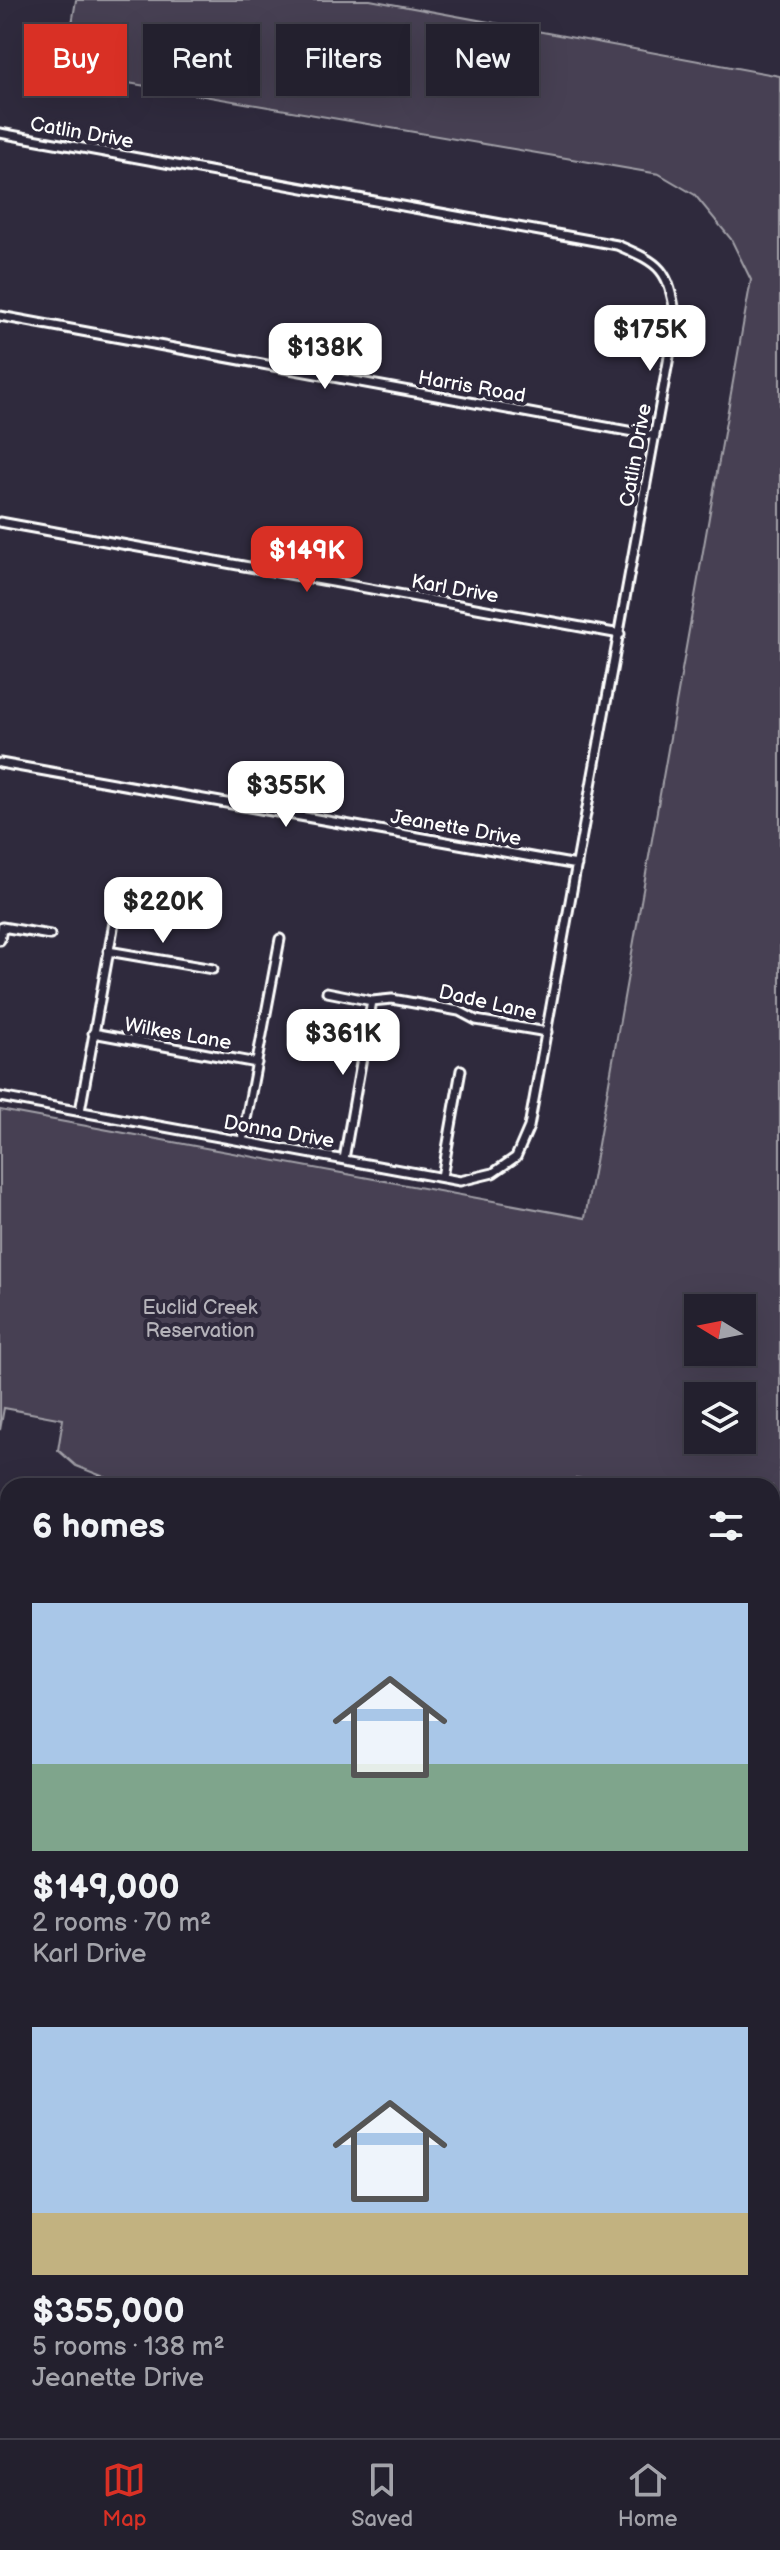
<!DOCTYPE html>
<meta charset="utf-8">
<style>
body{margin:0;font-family:"Balsamiq Sans",sans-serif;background:#2b2836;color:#f1f3f6;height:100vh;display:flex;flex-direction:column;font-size:30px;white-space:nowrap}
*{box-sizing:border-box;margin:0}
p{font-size:26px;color:#a3a3aa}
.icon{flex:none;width:44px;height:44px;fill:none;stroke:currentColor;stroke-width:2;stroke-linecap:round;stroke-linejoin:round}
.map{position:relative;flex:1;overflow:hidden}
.sheet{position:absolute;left:0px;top:1478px;width:780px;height:960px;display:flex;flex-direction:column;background:#23202e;border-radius:24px 24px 0 0;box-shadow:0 8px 32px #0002,0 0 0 2px #403e4a}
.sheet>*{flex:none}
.hud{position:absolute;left:24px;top:24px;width:732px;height:72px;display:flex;gap:16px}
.needle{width:52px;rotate:280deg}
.controls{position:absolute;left:684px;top:1294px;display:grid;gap:16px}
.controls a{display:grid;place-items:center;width:72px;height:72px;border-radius:0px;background:#23202e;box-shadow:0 8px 32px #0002,0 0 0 2px #403e4a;font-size:40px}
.price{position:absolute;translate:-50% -68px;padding:0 18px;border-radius:16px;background:#fff;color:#222;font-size:26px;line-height:52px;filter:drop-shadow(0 2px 4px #0008)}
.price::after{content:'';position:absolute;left:50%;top:48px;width:24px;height:18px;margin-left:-12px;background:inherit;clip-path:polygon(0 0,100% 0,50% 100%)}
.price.selected{background:#d93025;color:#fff}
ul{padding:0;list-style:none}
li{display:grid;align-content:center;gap:16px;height:424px;padding:0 32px}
li span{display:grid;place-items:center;height:248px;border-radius:0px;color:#555}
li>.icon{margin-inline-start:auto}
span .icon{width:144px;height:144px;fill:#fffc;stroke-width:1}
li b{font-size:34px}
h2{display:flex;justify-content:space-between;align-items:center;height:96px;padding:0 32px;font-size:34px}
.chip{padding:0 28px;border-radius:0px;background:#23202e;box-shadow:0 8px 32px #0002,0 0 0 2px #403e4a;font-size:28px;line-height:72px}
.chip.selected{background:#d93025;color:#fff}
.dock{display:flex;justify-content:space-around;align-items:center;height:112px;border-top:2px solid #403e4a;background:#23202e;font-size:22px;color:#a3a3aa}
.dock a{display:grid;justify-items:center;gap:4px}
.dock .selected{color:#d93025}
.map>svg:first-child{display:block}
</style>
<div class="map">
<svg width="780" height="2438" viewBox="0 0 780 2438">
<rect width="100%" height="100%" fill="#2f2a3d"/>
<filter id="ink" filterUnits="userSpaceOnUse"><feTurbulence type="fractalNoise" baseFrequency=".0125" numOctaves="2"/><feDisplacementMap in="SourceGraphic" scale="16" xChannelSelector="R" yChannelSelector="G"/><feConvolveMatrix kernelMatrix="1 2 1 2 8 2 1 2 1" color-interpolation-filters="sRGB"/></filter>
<g filter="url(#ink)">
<path fill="#3c3749" d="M772 2213 780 2220V2438H736L722 2430H772Z
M411 2430H665L656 2438H410Z"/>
<path fill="#464152" stroke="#a2a0a8" stroke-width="2" fill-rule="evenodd" d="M76 0H370L780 76V1516L772 1514V1486H620L576 1478 574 1486H111L112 1480 76 1466 58 1450 63 1419 4 1408 0 1430V1110L585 1218 751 280 731 239 695 195 659 174 64 72ZM698 1308H742V1352H698ZM698 1396H742V1440H698Z
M8 1588V2317L0 2318V1589Z
M772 1606 780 1608V2220L772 2213Z
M0 2423 8 2424V2430H42L73 2435V2438H0Z
M127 2430H226L225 2438H126Z
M274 2430H411L410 2438H273Z
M665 2430H722L736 2438H656Z"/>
<path fill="#6d6a77" stroke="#a7a6ad" stroke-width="2" d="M454 2430H491L496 2438H461Z"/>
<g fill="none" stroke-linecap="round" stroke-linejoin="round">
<path stroke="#a7a6ad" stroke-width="3" d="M772 1977 780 1976
M0 2000H8"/>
<defs>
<path id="street" d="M0 133 617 245C662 264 668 269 676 318L529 1127 516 1157 493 1173 460 1181 0 1097
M0 316 655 436
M0 522 620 634
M0 763 577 865
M0 940 2 927 50 935
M108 951 213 969
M327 992 372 1001 392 999 459 1011 476 1020 547 1032
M93 1033 257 1063
M80 1111 115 917
M242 1141 280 939
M344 1159 372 1001
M442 1177 461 1070
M0 1518 8 1517
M772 1606 780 1608
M772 2213 780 2220
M0 2318 8 2317"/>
<path id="secondary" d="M772 2052H780
M0 2194 8 2191"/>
</defs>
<use href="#street" stroke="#fff" stroke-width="13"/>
<use href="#secondary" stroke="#fff" stroke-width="17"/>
<use href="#street" stroke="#2f2a3d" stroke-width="7"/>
<use href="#secondary" stroke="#2f2a3d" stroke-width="11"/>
</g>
</g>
<g text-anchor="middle" stroke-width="8" stroke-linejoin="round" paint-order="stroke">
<g font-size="20" fill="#fff" stroke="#2f2a3d">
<text transform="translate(82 132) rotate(10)" y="7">Catlin Drive</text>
<text transform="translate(472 386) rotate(10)" y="7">Harris Road</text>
<text transform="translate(635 455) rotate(-80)" y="7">Catlin Drive</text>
<text transform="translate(455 588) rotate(10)" y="7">Karl Drive</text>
<text transform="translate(456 827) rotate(10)" y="7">Jeanette Drive</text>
<text transform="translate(488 1002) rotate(13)" y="7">Dade Lane</text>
<text transform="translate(178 1033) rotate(10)" y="7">Wilkes Lane</text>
<text transform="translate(279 1131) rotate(10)" y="7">Donna Drive</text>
</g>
<g font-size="20" fill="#b5b3ba" stroke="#2f2a3d">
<text x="200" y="1314">Euclid Creek<tspan x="200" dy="23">Reservation</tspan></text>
</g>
</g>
</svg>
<div class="controls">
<a><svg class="needle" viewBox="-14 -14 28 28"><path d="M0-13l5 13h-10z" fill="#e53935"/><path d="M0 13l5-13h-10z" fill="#a3a3aa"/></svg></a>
<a><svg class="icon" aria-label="layers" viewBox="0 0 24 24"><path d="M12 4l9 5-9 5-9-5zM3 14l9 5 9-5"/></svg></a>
</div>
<b class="price" style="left:650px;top:373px">$175K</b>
<b class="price" style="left:325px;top:391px">$138K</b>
<b class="price selected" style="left:307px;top:594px">$149K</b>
<b class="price" style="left:286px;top:829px">$355K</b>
<b class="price" style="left:163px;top:945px">$220K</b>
<b class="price" style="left:343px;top:1077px">$361K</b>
<div class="hud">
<a class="chip selected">Buy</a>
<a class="chip">Rent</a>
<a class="chip">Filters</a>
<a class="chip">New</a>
</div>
<section class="sheet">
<h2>6 homes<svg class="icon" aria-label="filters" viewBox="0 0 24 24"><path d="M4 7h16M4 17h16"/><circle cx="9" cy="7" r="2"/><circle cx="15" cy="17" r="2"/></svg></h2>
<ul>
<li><span style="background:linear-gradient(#a9c7e8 65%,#7fa58c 0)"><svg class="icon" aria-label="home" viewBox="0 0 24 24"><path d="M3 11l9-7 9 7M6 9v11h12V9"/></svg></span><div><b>$149,000</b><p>2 rooms · 70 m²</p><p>Karl Drive</p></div></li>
<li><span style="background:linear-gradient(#a9c7e8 75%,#c2b280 0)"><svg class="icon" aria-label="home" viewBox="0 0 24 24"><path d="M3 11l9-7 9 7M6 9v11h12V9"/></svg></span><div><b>$355,000</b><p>5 rooms · 138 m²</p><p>Jeanette Drive</p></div></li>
</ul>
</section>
</div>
<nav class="dock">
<a class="selected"><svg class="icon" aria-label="map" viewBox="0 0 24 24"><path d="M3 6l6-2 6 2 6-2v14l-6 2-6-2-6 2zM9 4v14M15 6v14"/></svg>Map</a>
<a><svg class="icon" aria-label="saved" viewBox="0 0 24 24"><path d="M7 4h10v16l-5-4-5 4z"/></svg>Saved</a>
<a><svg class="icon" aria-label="home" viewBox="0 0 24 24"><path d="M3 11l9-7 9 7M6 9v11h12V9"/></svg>Home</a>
</nav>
